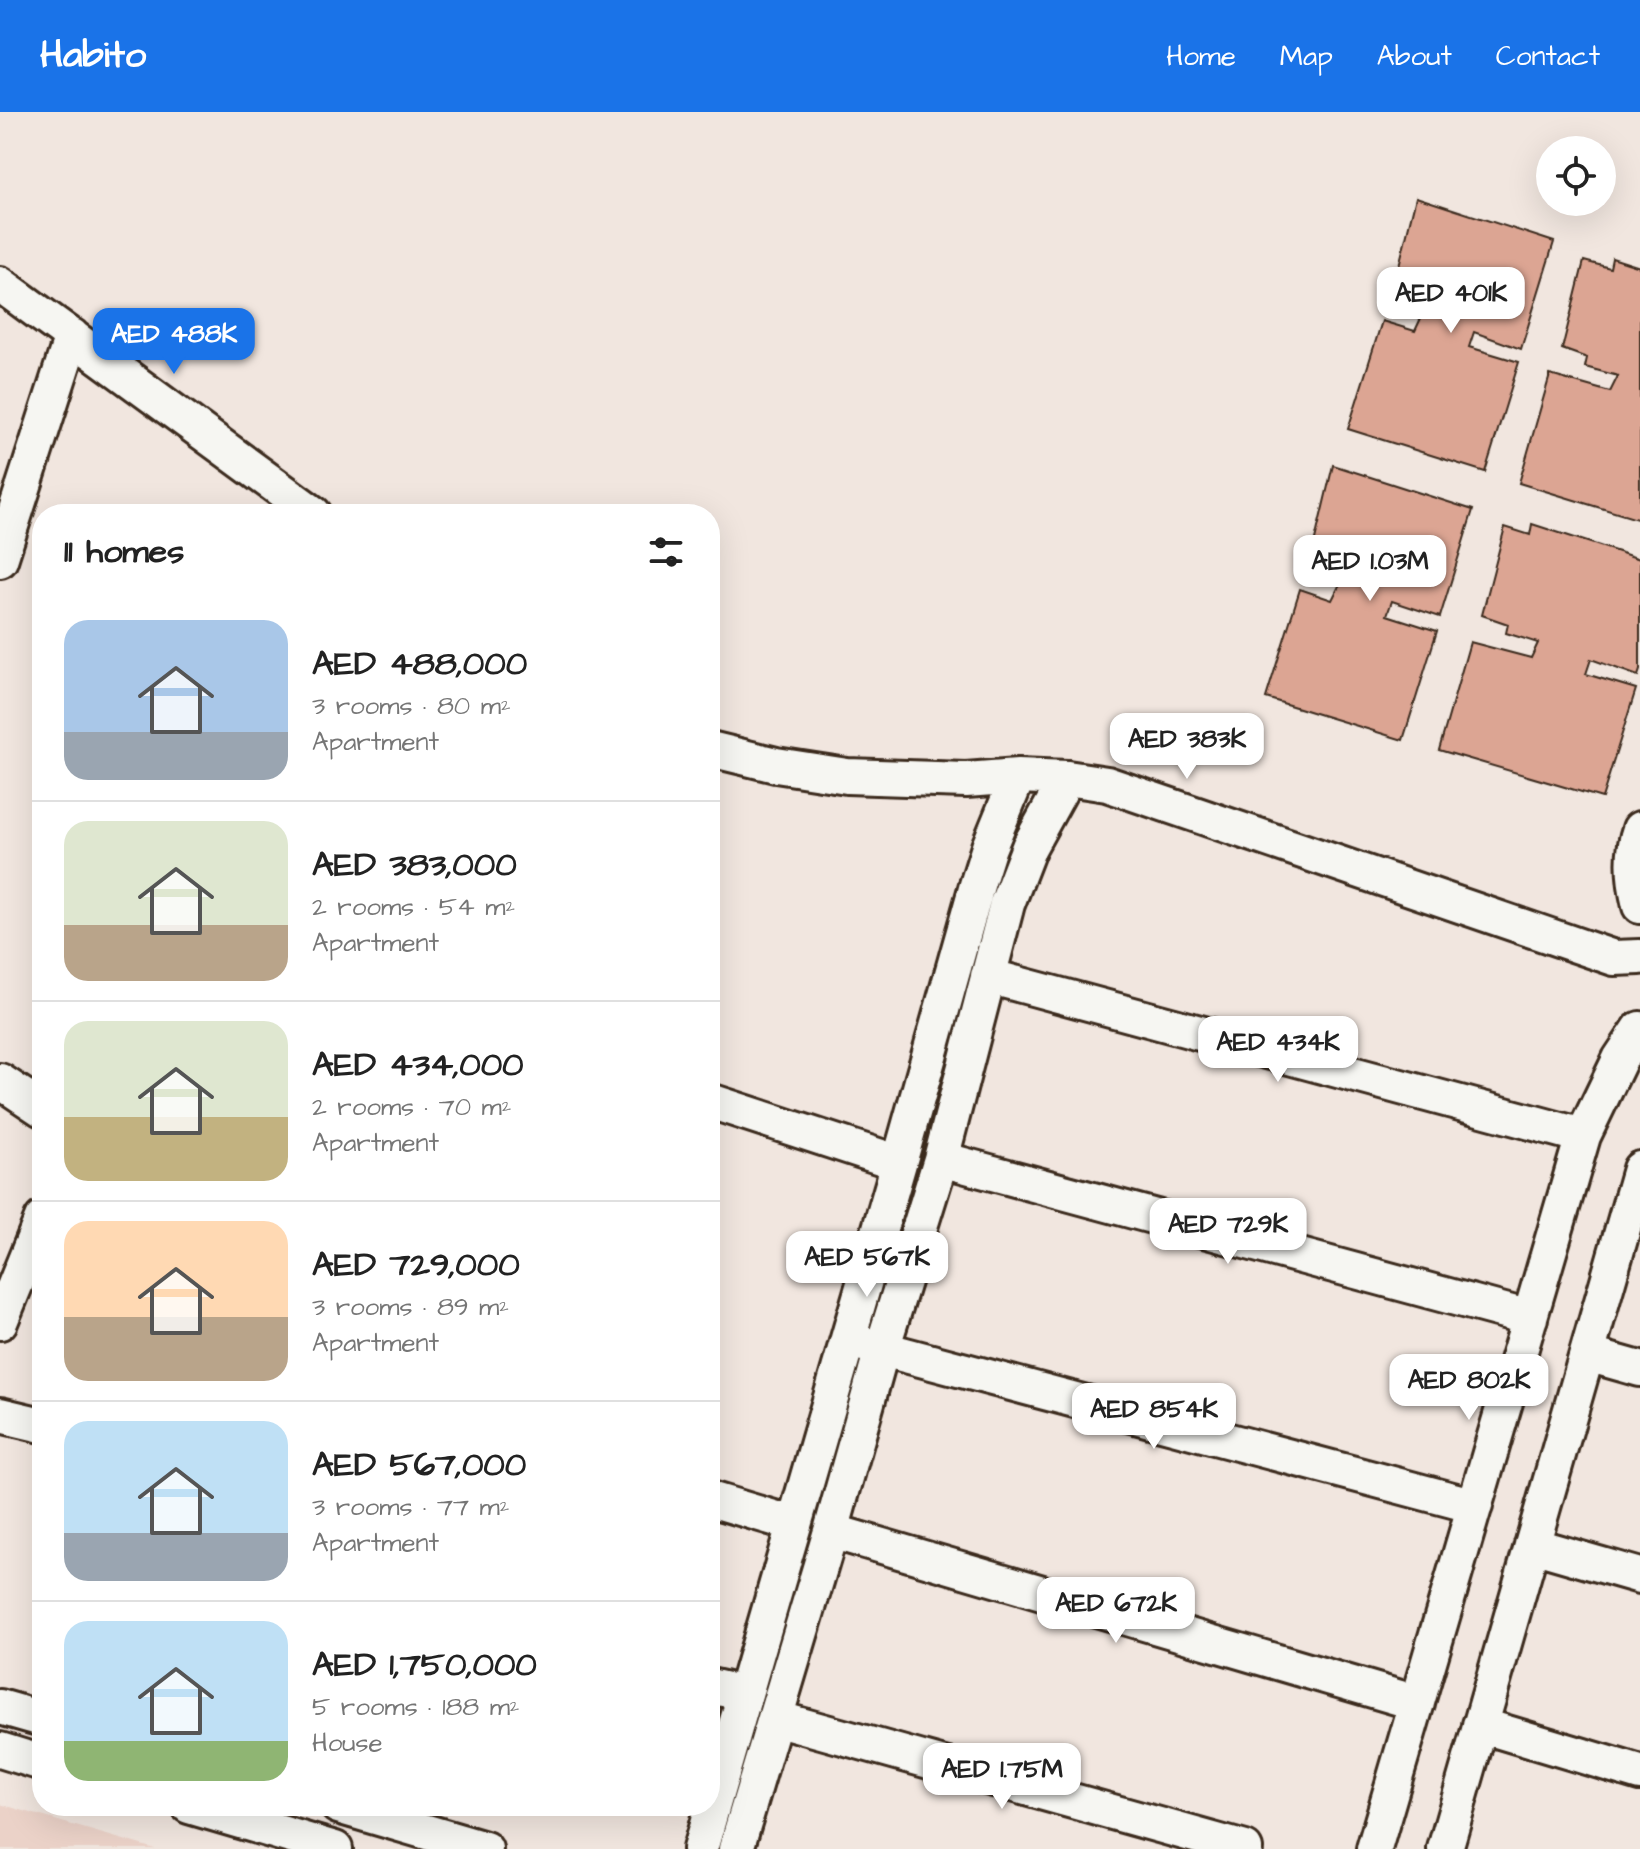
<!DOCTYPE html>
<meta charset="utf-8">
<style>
body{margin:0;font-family:"Architects Daughter",sans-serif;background:#f6f6f6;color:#222;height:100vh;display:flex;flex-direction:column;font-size:30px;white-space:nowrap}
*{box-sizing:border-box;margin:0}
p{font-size:26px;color:#767676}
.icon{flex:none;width:44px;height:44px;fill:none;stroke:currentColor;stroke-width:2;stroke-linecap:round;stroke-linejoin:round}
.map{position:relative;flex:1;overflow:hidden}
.details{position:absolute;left:32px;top:392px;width:688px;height:1312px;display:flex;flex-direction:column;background:#fff;border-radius:32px;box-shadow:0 8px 32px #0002}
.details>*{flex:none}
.fabs{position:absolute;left:1536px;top:24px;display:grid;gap:16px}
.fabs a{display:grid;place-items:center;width:80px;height:80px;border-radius:50%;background:#fff;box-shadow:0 8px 32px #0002;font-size:40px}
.price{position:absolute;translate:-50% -68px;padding:0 18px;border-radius:16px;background:#fff;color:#222;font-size:26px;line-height:52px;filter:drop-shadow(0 2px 4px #0008)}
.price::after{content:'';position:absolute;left:50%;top:48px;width:24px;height:18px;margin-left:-12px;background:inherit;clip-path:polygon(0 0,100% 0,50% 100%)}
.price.active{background:#1a73e8;color:#fff}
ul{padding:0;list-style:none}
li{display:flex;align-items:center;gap:24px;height:200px;padding:0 32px}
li+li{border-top:2px solid #e0e0e0}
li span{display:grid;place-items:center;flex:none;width:224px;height:160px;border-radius:24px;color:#555}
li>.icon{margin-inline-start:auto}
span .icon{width:96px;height:96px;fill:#fffc;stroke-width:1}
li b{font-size:34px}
h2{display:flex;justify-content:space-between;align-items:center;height:96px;padding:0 32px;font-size:34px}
header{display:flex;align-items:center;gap:48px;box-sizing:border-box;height:112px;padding:0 40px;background:#1a73e8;color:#fff}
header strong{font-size:38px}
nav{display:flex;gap:44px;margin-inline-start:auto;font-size:28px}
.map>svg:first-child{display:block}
</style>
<header>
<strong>Habito</strong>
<nav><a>Home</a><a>Map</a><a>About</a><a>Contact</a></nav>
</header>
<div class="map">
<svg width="1640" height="1737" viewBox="0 0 1640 1737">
<rect width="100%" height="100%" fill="#f1e6df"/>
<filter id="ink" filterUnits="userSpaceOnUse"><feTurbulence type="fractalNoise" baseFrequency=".0125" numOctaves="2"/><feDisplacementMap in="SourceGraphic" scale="16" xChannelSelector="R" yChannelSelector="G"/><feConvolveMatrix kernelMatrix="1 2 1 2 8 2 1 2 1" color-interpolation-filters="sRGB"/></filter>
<g filter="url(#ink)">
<path fill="#ebd2c8" d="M0 1692 155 1737H0Z"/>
<path fill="#dca593" stroke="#3b2a1e" stroke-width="2" d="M1416 85 1554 130 1521 237 1474 220 1469 235 1519 250 1485 360 1348 317 1382 209 1415 219 1422 204 1389 194Z
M1612 146 1640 155V408L1519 371 1550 263 1610 280 1618 264 1585 255 1587 246 1562 237 1584 149 1610 156Z
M1333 353 1473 398 1440 505 1392 489 1387 503 1437 519 1403 628 1266 586 1300 477 1332 488 1340 472 1307 462Z
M1532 412 1640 447V558L1638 564 1591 547 1586 562 1636 577 1602 686 1439 638 1470 530 1531 546 1538 531 1506 521 1508 512 1482 503 1505 415 1530 423Z"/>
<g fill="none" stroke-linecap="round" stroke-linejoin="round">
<defs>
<path id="minor" d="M0 172 314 402
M0 448 72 224
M710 637 776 653 847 664 966 668 1018 664 1067 666 1107 672 1614 846 1640 845
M1640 717C1631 742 1634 769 1640 794
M988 864 1583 1024
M0 969 42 997
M710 989 899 1051
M941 1047 1530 1206
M0 1210 42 1107
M860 1231 1475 1394
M1587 1242 1640 1257
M0 1303 42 1313
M710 1387 794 1412
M831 1419 1417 1591
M1532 1433 1640 1464
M710 1574 745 1582
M0 1595 42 1607
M775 1606 1245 1737
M1480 1613 1640 1661
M0 1638 42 1651
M189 1694 335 1737
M338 1694 485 1737
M700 1737 899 1051 977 773 989 735 1018 664
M736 1737 831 1419 882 1237 941 1047 1007 792 1029 735 1067 666
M1374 1737 1583 1024 1620 947 1640 917
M1445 1737 1640 1057"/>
</defs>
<use href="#minor" stroke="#3b2a1e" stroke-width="40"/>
<use href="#minor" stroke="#f6f6f2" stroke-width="34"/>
</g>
</g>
</svg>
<div class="fabs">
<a><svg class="icon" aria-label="locate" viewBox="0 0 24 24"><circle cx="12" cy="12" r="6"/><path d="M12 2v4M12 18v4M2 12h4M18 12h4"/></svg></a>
</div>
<b class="price" style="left:1451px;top:223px">AED 401K</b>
<b class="price active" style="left:174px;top:264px">AED 488K</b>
<b class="price" style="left:1370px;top:491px">AED 1.03M</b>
<b class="price" style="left:1187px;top:669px">AED 383K</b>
<b class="price" style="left:1278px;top:972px">AED 434K</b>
<b class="price" style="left:1228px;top:1154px">AED 729K</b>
<b class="price" style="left:867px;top:1187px">AED 567K</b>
<b class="price" style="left:1469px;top:1310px">AED 802K</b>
<b class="price" style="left:1154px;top:1339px">AED 854K</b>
<b class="price" style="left:1116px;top:1533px">AED 672K</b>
<b class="price" style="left:1002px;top:1699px">AED 1.75M</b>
<section class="details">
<h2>11 homes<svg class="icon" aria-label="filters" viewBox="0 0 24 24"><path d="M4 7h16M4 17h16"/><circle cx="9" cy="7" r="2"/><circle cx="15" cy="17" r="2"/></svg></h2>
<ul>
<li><span style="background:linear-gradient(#a9c7e8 70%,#9aa5b1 0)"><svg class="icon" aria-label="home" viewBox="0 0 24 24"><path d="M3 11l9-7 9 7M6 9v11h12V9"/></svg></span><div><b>AED 488,000</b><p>3 rooms · 80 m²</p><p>Apartment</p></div></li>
<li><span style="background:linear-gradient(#dfe7d0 65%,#b9a48a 0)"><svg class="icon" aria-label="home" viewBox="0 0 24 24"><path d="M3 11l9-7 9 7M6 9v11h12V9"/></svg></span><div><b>AED 383,000</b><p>2 rooms · 54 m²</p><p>Apartment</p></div></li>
<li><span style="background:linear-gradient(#dfe7d0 60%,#c2b280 0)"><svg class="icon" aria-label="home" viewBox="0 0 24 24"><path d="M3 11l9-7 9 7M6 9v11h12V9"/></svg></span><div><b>AED 434,000</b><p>2 rooms · 70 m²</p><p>Apartment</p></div></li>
<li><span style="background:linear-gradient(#ffd9b3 60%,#b9a48a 0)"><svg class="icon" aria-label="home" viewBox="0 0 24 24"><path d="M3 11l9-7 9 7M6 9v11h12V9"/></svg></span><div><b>AED 729,000</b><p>3 rooms · 89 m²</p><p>Apartment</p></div></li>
<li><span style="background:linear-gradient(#bfe0f5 70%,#9aa5b1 0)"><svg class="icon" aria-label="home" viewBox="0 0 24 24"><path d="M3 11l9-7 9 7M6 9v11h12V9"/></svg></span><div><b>AED 567,000</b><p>3 rooms · 77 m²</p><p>Apartment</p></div></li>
<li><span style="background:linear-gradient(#bfe0f5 75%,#8fb573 0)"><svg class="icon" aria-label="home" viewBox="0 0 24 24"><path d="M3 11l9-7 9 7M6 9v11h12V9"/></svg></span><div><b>AED 1,750,000</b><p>5 rooms · 188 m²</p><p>House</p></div></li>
</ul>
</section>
</div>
